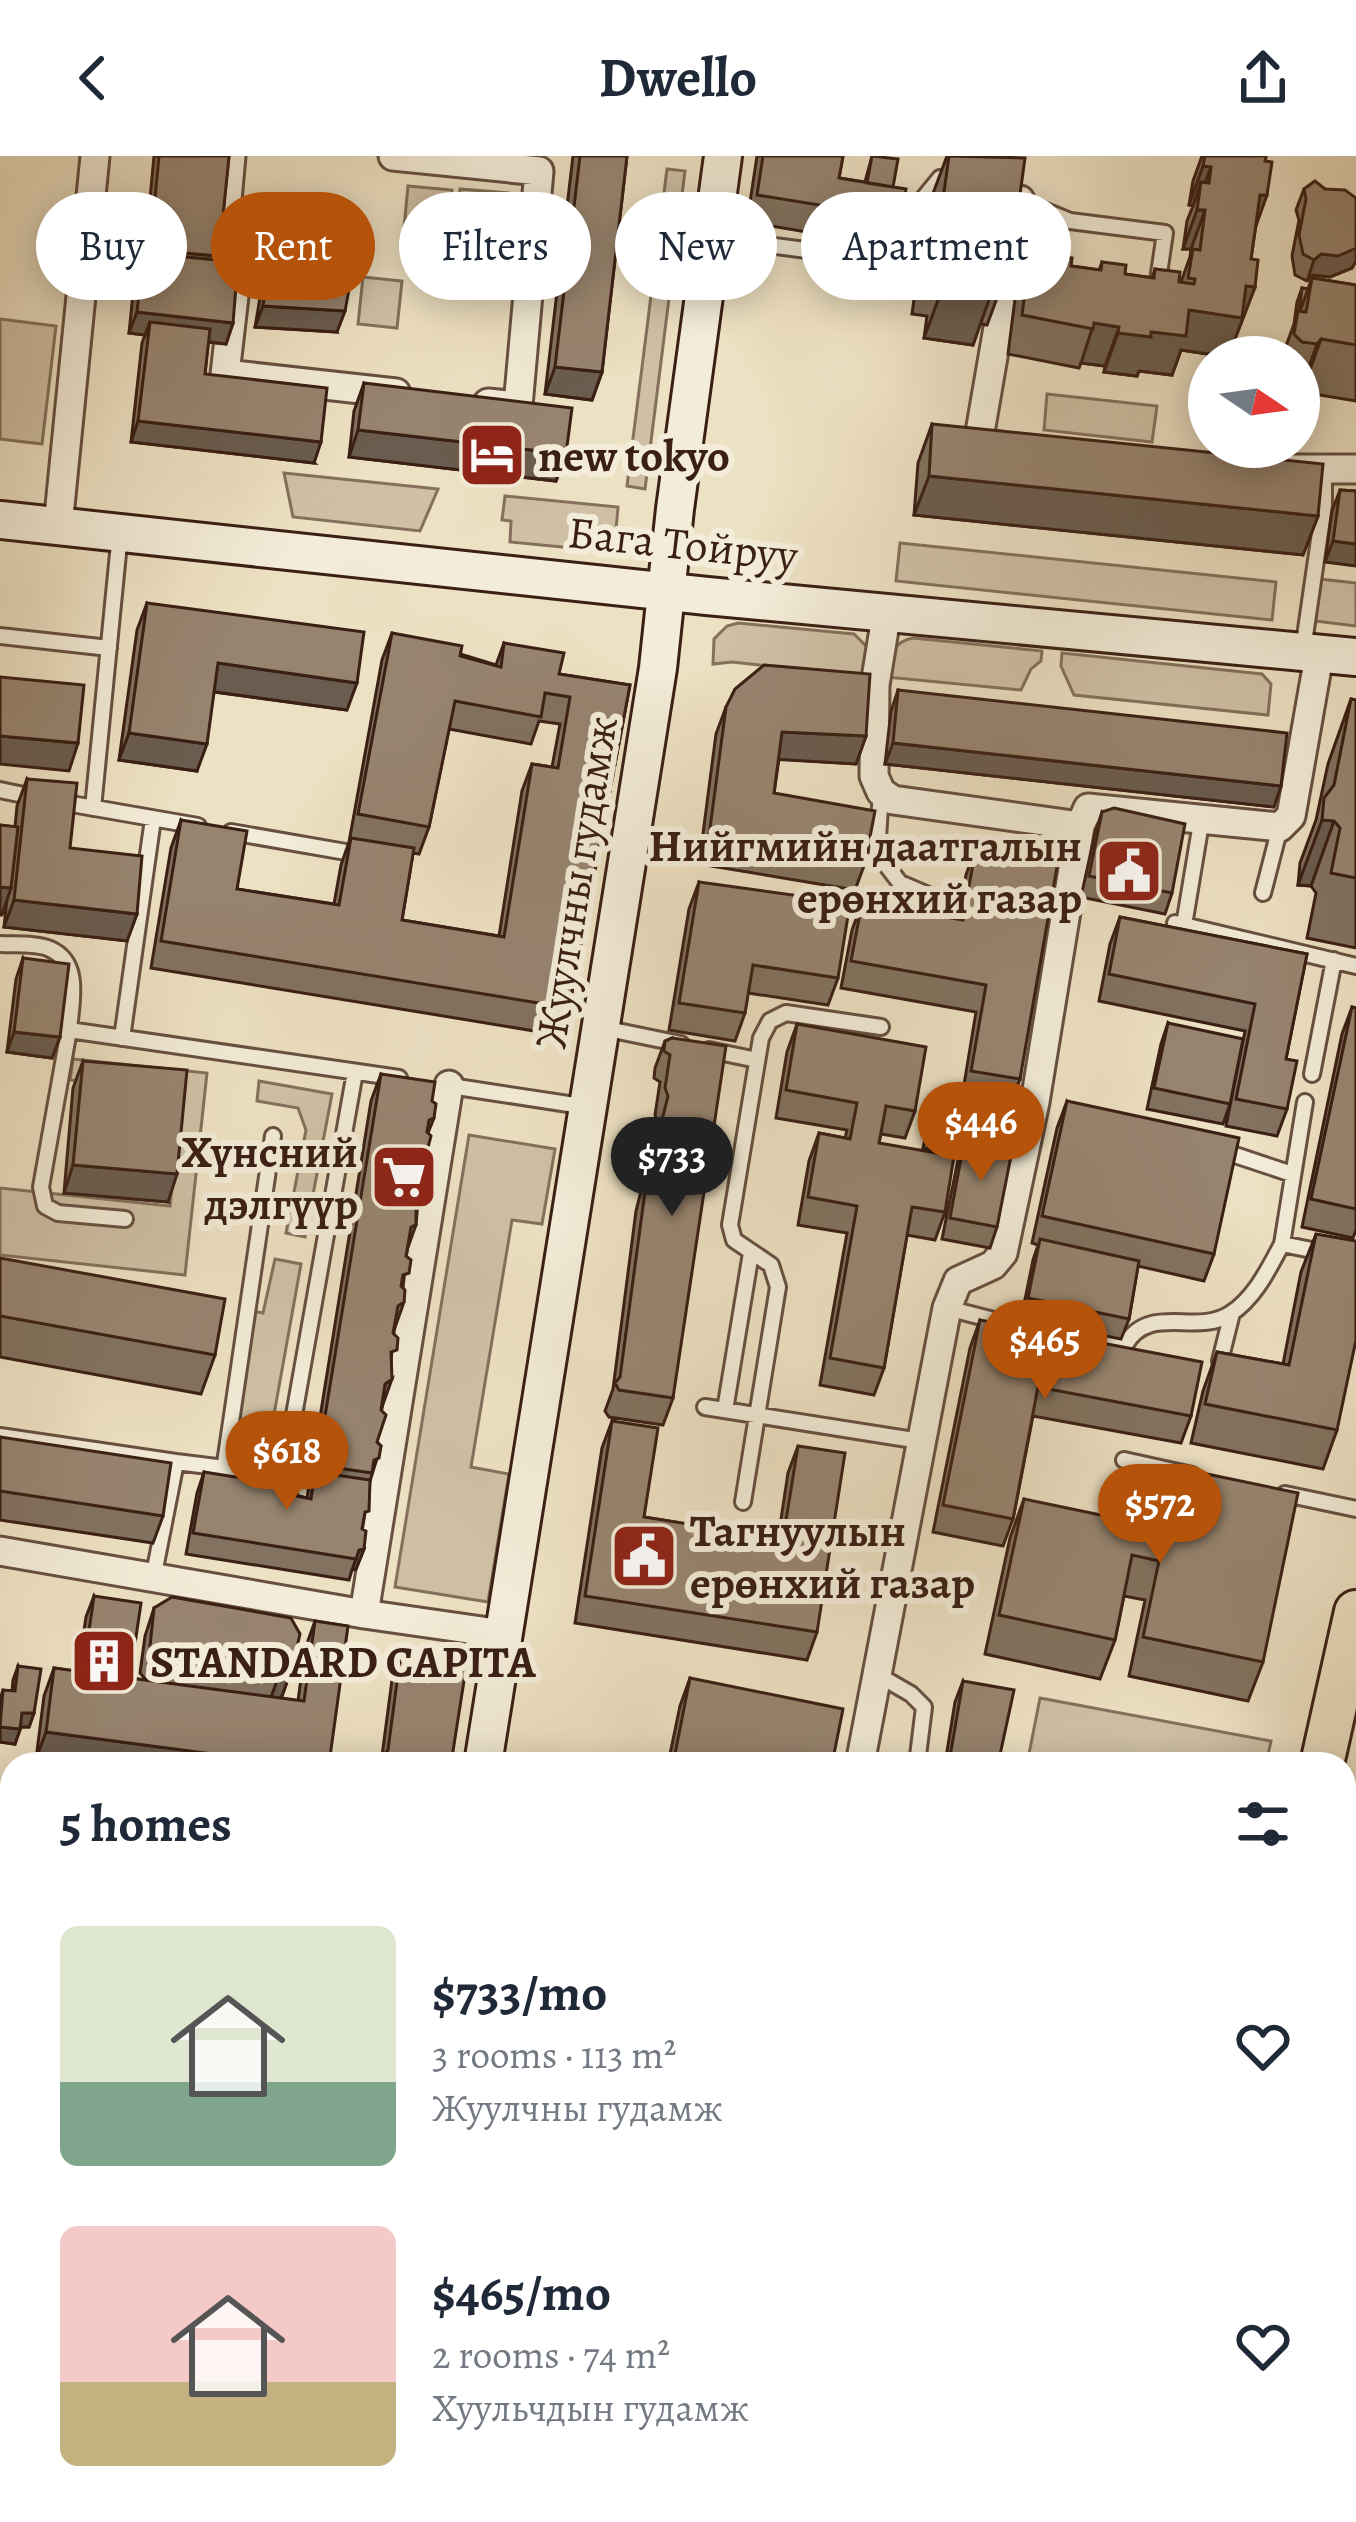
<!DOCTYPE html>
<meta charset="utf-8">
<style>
body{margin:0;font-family:Alegreya,serif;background:#f6f6f7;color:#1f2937;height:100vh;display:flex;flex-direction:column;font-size:45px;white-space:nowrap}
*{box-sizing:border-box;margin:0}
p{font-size:39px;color:#747a83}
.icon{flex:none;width:66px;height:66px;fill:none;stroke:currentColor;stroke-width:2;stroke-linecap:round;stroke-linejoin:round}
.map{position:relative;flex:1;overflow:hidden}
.drawer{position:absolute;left:0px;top:1596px;width:1356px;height:771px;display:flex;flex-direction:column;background:#fff;border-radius:36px 36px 0 0;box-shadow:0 6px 30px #0003}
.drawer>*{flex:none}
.banner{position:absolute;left:36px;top:36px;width:1284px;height:108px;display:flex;gap:24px}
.needle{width:78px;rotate:103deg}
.controls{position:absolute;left:1188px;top:180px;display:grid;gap:24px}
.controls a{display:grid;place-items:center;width:132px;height:132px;border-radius:50%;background:#fff;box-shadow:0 6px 30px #0003;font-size:60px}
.price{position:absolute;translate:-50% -102px;padding:0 27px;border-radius:42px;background:#b45309;color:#fff;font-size:39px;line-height:78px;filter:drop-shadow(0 3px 6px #0008)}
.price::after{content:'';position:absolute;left:50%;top:72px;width:36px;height:27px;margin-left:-18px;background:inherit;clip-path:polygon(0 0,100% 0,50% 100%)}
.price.selected{background:#222;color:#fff}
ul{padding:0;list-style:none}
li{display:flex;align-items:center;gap:36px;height:300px;padding:0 60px}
li span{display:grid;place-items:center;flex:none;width:336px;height:240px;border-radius:18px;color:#555}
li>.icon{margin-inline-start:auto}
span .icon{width:144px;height:144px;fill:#fffc;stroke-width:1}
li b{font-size:51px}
h2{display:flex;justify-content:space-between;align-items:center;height:144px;padding:0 60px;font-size:51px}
.tag{padding:0 42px;border-radius:54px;background:#fff;box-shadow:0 6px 30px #0003;font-size:42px;line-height:108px}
.tag.selected{background:#b45309;color:#fff}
header{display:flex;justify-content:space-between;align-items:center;height:156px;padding:0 60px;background:#fff;font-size:54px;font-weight:700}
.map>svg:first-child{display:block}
</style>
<header><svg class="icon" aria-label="back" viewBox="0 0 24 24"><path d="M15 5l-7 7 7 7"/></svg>Dwello<svg class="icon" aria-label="share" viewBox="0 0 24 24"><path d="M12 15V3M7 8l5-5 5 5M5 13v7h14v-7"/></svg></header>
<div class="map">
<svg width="1356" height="2366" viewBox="0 0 1356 2366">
<rect width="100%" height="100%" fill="#ede1c3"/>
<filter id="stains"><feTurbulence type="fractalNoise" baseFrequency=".00167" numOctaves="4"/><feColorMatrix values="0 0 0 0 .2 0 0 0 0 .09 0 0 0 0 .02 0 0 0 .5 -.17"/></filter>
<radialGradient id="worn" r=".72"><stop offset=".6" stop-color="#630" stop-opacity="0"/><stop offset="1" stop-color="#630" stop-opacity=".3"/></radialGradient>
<path fill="#cfc0a5" stroke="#84705c" stroke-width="3" d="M667 13 685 15 645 333 627 330Z
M408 30 452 34 446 97 402 93Z
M460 33 509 37 500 130 451 125Z
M363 121 402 125 397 172 358 168Z
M0 163 56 170 42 288 0 283Z
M1047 238 1157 250 1152 286 1044 274Z
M284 317 438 333 420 375 293 361Z
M505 340 618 351 614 396 510 386 511 365 502 364Z
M900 387 1276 426 1272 464 896 425Z
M1320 423 1356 427V470L1315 465Z
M738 467 854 478 867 491 868 516 861 520 732 506 713 508 714 483 727 470Z
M913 482 1042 495 1041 505 1031 513 1021 534 886 521C890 502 891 486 913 482Z
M1062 497 1262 518 1271 528 1268 559 1074 539 1061 510Z
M73 903 207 917 185 1119 0 1099V1032L170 1050 182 937 70 924Z
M259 925 332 938 305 1081 286 1077 306 974 298 952 257 945Z
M469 979 555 993 542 1068 512 1064 471 1311 509 1318 488 1446 395 1431Z
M275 1103 301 1108 266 1303 250 1311 223 1308 252 1155 263 1157Z
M1040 1542 1271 1585 1266 1608H1027Z
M836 2355H1101L1100 2366H835Z"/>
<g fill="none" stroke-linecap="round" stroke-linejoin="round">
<defs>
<path id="lane" d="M1019 44 1070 65 1165 77 1157 131
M714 82 906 107 913 55 940 22 952 24
M0 480 109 492
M1303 494 1324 349V315
M0 634 38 642
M881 636 877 697 900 727 935 742
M60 646 198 670
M93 652 120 377
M231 676 363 699
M1263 737 1280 671
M1175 767 1356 810
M1184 769 1202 661
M0 788C14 789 38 787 50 793 82 807 71 847 69 874L399 922
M603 872 681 888
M69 874 41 1031 45 1050 58 1057 125 1063
M122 882 153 663
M709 894 757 904
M1312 918 1334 804
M444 929 588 951
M1220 994 1292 1018
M1282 1088 1305 946
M947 1152 1036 1175
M1099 1188 1125 1189C1149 1147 1196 1180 1230 1158 1255 1142 1269 1112 1282 1088L1356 1103
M1220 1205 1232 1157
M705 1251 920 1285
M725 1254 751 1097
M0 1280 176 1306
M1124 1304 1192 1319
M224 1314 273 980
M1285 1338 1356 1353
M743 1346 778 1131 771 1109 734 1084 730 1069 761 882 770 865 786 857 881 871
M153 1423 176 1306 273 1318 286 1304 355 916
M878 1519 911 1538 924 1551 917 1608
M802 2366 803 2355"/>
<path id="street" d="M231 0 221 110 236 123 225 218 396 237
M393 0 539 15 518 250 488 247
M999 290 978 288 1020 44
M1288 313H1356
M58 370 95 0
M887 455 875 529 874 620 881 636 893 644 1080 670
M0 1395 364 1458 503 1478
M364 1458 449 929
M860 1608 947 1152 958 1125 993 1109 1003 1097 1035 946 1080 670 1088 652 1280 671 1291 660 1319 500
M1344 1963 1356 1955
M1287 2366 1288 2355"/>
<path id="secondary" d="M0 364 707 440 1356 501
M483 1608 658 512 675 353 723 0
M0 1668 12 1669"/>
<path id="primary" d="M1322 1608 1356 1456
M1344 1729 1356 1756
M1344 1824 1356 1815
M1147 2366 1148 2355"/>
</defs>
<use href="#lane" stroke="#675040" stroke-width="20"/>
<use href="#street" stroke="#675040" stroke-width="33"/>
<use href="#secondary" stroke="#3a1f14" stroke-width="42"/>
<use href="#primary" stroke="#3a1f14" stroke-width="48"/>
<use href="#lane" stroke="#f3ecd8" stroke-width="14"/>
<use href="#street" stroke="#f3ecd8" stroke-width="27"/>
<use href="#secondary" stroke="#f3ecd8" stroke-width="36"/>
<use href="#primary" stroke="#ede1c3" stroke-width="42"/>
</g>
<path fill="#82725f" stroke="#3a1f14" stroke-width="3" fill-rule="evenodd" d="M154 0H229L218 104 233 167 226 188 208 186 205 218 314 307 131 286 142 187 145 179 129 177 135 118 143 97H145Z
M573 0H627L602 216 592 244 545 238Z
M757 0H843L839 22 865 26 872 0 893 31 900 62 890 90 747 66Z
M947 0H1013L1011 104 987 169 980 168 973 189 924 182 927 160 912 158 926 56Z
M1202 0H1266L1251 103 1255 131 1228 201 1181 194 1172 219 1139 215 1137 220 1104 216 1105 210 1081 207 1079 212 1008 198 1015 143 1029 104 1099 114 1102 106 1125 118 1152 122 1155 113 1181 126 1190 101 1191 93H1183L1187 65 1193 50 1189 49 1193 25Z
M1304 33H1325L1356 42V105L1352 112 1330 121 1313 119 1307 125 1295 119 1292 100 1299 64 1296 54Z
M266 45 337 176 255 171 267 101 259 96V66Z
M1312 122 1356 129V245L1302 236 1299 240V201H1282L1294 168 1297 146 1302 132 1308 133Z
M364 227 566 298 556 325 349 301 354 255Z
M932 268 1318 360 1303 399 914 359 918 307Z
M1340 334 1356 335 1325 406 1332 355Z
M147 447 347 554 214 536 197 615 119 604 137 474Z
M392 477 496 509 504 487 559 518 630 529 569 852 559 879 151 812 171 692 181 664 237 733 334 748 341 709 349 686 382 504ZM539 565 560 568 552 611 532 608 522 635 499 780 402 764 413 697 419 698 429 671 449 573 531 588Z
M898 534 1274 651 885 608 891 555Z
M1351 543 1356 544V792L1307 782 1316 737 1311 730 1298 729 1300 707 1316 664 1328 608Z
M726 551 866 580 856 608 779 603 774 637 865 707 855 734 699 708 716 578Z
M27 623 70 692 137 758 127 785 4 771 7 743 0 759V669L15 671 17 650Z
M1102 656 1172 737 1165 758 1081 741 1095 677Z
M976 691 1020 923 1015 936 1010 988 997 1071 990 1092 942 1083 959 999 923 992 931 956 938 936 962 941 976 856 841 832 852 774 862 747 958 763 966 719Z
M699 726 838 822 828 849 748 837 745 857 735 885 669 874 689 753Z
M1120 761 1307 798 1286 903 1287 953 1277 980 1226 970 1245 875 1099 845 1110 788Z
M23 802 60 881 52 902 7 896 16 823Z
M1352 851 1356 852V1074L1353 1082 1302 1071 1342 878Z
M1168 867 1230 948 1223 968 1147 953 1161 888Z
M797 868 915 955 905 982 881 978 879 987 945 1056 935 1084 907 1079 884 1212 874 1239 820 1229 847 1077 798 1069 809 1005 819 977 845 982 847 974 776 962 787 896Z
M672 882 673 1242 663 1269 609 1261 605 1255 613 1233 636 1055 658 967 655 959 660 926 654 922 655 912 665 885Z
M83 905 168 1046 64 1037 73 932Z
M381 918 432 945 434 962 428 977 420 1022 416 1069 407 1094 403 1132 404 1146 393 1177 391 1208 382 1251 377 1286 381 1290 369 1328 362 1373 364 1393 356 1413 352 1414 349 1424 186 1398 197 1337 204 1316 307 1342 371 945Z
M1067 945 1214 1098 1204 1125 1138 1110 1129 1163 1121 1183 1021 1163 1033 1104 1038 1089 1032 1087 1057 972Z
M1316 1078 1337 1274 1323 1313 1191 1287 1203 1235 1217 1196 1283 1208 1301 1116Z
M0 1102 215 1199 201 1238 0 1201Z
M980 1164 1191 1260 1181 1287 1033 1260 1013 1363 1003 1390 933 1376 970 1192Z
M612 1265 644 1361 778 1383 788 1317 798 1290 817 1476 807 1504 575 1467 602 1292Z
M0 1281 163 1360 153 1387 0 1364Z
M1178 1312 1263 1506 1248 1545 1129 1520 1145 1444 1124 1440 1115 1484 1100 1523 985 1498 1010 1382 1024 1343 1136 1380 1157 1384 1164 1351Z
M94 1440 130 1522 146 1524 140 1517 145 1480 154 1452 292 1512 282 1540 279 1542 298 1545 305 1493 315 1465 329 1608 36 1603 44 1540 54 1512 78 1516 86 1461Z
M400 1503 451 1608 382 1600 392 1524Z
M18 1510 34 1557 29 1571H21L15 1588 0 1586V1543L3 1534 12 1535 13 1524Z
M690 1522 832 1608H668L680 1550Z
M963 1525 998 1605 945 1608 955 1546Z
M1356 1978V2175L1344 2174V2029L1347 2003Z
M1208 2355H1267L1265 2366H1206Z"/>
<path fill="#6a5c4e" stroke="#3a1f14" stroke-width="3" d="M1203 10 1211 11 1198 46 1201 26 1193 50 1189 49Z
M1260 39H1267L1253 78Z
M1197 54H1205L1191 93H1183Z
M1356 92V105L1352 112 1330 121 1313 119 1307 125 1314 104 1321 98Z
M150 94 219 100 212 121 143 115Z
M948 117 996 124 973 189 924 182Z
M1246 130 1255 131 1228 201 1181 194 1172 219 1139 215 1137 220 1104 216 1118 177 1151 176 1189 154Z
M263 150 345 155 337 176 255 171Z
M137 156 233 167 226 188 148 179 150 166 145 179 129 177Z
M1094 167 1119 171 1105 210 1081 207Z
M1321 183 1302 236 1299 240 1317 188Z
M555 211 602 216 592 244 545 238Z
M138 265 321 286 314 307 131 286Z
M358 274 566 298 556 325 349 301Z
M929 320 1318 360 1303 399 914 359Z
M1333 385 1356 388V410L1325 406Z
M218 507 357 527 347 554 208 535Z
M782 576 866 580 856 608 772 603Z
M129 577 207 588 197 615 119 604Z
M0 580 78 587 69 615 0 608Z
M893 587 1281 630 1274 651 885 608Z
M1322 664 1334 665 1311 730 1298 729Z
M0 731 11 732 2 759H0Z
M14 744 137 758 127 785 4 771Z
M14 876 60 881 52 902 7 896Z
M73 1009 177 1018 168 1046 64 1037Z
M392 1223 382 1251 385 1228Z
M364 1393 356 1413 352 1414 359 1394Z
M292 1512 282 1540 267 1552 277 1525Z
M22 1557H34L29 1571H17Z
M0 1571 20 1573 15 1588 0 1586Z
M46 1576 289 1608H73L36 1603Z
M1356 1918V1932L1344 1942V1928Z
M1346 2077 1351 2078 1344 2098V2082Z
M1345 2145 1356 2147V2175L1344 2174Z
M201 2355H272L377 2366H307Z
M395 2355H465L570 2366H500Z"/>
<path fill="#97846f" stroke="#3a1f14" stroke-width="3" d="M159 0H229L219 100 150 94Z
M580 0H627L602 216 555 211Z
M763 0H843L839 22 906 33 900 62 757 39Z
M872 0 898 3 893 31 867 27Z
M949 0 1025 2 1011 104 999 102 996 124 948 117 951 95 936 93Z
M1205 0H1266L1265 5 1272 6 1267 39H1260L1251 103 1258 104 1255 131 1246 130 1242 162 1189 154 1186 180 1151 176V181L1118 177 1119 171 1094 167 1093 173 1022 159 1029 104 1052 99 1072 102 1071 110 1101 114 1102 106 1126 109 1125 118 1154 122 1155 113 1180 116 1179 126 1194 128 1195 123 1188 122 1193 93 1200 94 1205 54H1197L1201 26 1209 27 1211 11 1203 10Z
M1315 25 1325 33 1345 34 1356 42V92L1338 100 1321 98 1314 104 1303 98 1299 79 1306 43 1304 33Z
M266 45 349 52 346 82 351 88 349 106 353 112 345 155 263 150 274 80 266 75Z
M143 97 238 106 233 167 137 156Z
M1312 122 1356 129V189L1321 183 1317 188 1302 186 1294 178 1298 155 1306 156Z
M1302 132 1308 133 1300 155H1299Z
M150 166 210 173 205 218 327 232 321 286 138 265Z
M364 227 572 252 566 298 358 274Z
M932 268 1323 308 1318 360 929 320Z
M1340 334 1356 335V388L1333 385Z
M147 447 364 476 357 527 218 507 207 588 129 577Z
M392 477 462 490 460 500 501 511 504 487 564 497 559 518 630 529 569 852 161 785 181 664 247 675 237 733 339 749 351 682 414 692 402 764 504 781 532 608 558 612 570 541 545 537 541 561 455 545 429 671 358 658Z
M764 509 870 518 866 580 782 576 774 637 875 655 865 707 709 680 726 551 735 533Z
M0 521 84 529 78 587 0 580Z
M898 534 1287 577 1281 630 893 587Z
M1351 543 1356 544V722L1331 717 1340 672 1334 665 1322 664 1324 642 1334 629Z
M27 623 77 627 70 692 142 700 137 758 14 744Z
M1114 652 1185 668 1172 737 1089 720 1102 656Z
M0 669 18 671 11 732 0 731Z
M976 691 1058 705 1020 923 971 915 986 829 851 805 862 747 963 764Z
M699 726 850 747 838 822 753 809 745 857 679 847Z
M1120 761 1307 798 1286 903 1297 905 1287 953 1236 943 1255 848 1109 818Z
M23 802 69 808 60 881 14 876Z
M1352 851 1356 852V1053L1311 1043Z
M1168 867 1243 883 1230 948 1154 932Z
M797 868 926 891 915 955 886 950 879 987 954 1000 945 1056 912 1051 884 1212 830 1202 857 1050 808 1041 819 977 850 983 857 947 786 934Z
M672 882 726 890 673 1242 619 1234 615 1227 620 1221 646 1028 668 940 665 932 670 899 664 895 665 885Z
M83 905 187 914 177 1018 73 1009Z
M381 918 435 926 432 945 436 948 434 962 429 964 427 976 431 980 420 1022 421 1037 416 1040V1069L411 1071 406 1100 411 1104 409 1117 403 1119 401 1130 405 1134 404 1146 398 1150 393 1177 398 1182 397 1194 391 1196 392 1223 385 1228 381 1254 386 1259 377 1286 381 1290 379 1302 374 1304 372 1317 317 1309Z
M980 928 1020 937 1010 988 930 971 938 936 976 944Z
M1067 945 1239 982 1214 1098 1042 1060Z
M964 986 1012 995 997 1071 950 1062Z
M1316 1078 1356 1085V1184L1337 1274 1205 1248 1217 1196 1289 1209Z
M1040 1083 1139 1105 1129 1163 1028 1142Z
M0 1102 225 1143 215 1199 0 1160Z
M980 1164 1202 1206 1191 1260 1038 1231 1013 1363 943 1349Z
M612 1265 658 1272 644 1361 783 1383 798 1290 845 1297 817 1476 585 1440Z
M0 1281 171 1307 163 1360 0 1335Z
M1178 1312 1298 1337 1263 1506 1143 1481 1159 1405 1132 1399 1115 1484 999 1459 1024 1343 1139 1367 1136 1380 1163 1386Z
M204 1316 298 1331 297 1340 311 1343 315 1316 370 1324 369 1355 365 1356 362 1373 366 1375 364 1393 359 1394 356 1403 193 1377Z
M94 1440 141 1447 130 1522 83 1516Z
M172 1441 291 1462 300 1478 292 1512 277 1525 161 1505 150 1490 154 1452Z
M315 1465 348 1470 329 1608H289L46 1576 54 1512 304 1545Z
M400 1503 466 1512 451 1608H375L388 1594Z
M18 1510 41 1513 34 1557H22L20 1573 0 1571 3 1534 15 1535Z
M690 1522 843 1553 832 1608H673Z
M963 1525 1014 1534 998 1608H945L951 1595Z
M1356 1851V1918L1344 1928V1861Z
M1356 1982V2147L1345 2145 1351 2078 1346 2077Z
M272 2355H379L377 2366Z
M465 2355H777L776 2366H570Z
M1213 2355H1267L1265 2366H1212Z
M1336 2359 1356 2362V2366H1335Z"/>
<defs>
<symbol id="hotel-square" viewBox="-11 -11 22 22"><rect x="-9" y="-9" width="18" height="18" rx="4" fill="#8f2418" stroke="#f3ecd8"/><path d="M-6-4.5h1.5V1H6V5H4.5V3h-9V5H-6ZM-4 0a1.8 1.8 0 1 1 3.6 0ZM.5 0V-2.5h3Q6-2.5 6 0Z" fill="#fff"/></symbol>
<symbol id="civic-square" viewBox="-11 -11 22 22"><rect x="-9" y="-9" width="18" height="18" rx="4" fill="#8f2418" stroke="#f3ecd8"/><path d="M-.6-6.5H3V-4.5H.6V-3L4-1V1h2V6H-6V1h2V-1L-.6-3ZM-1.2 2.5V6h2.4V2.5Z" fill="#fff"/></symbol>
<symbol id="supermarket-square" viewBox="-11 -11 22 22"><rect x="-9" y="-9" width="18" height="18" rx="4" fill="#8f2418" stroke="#f3ecd8"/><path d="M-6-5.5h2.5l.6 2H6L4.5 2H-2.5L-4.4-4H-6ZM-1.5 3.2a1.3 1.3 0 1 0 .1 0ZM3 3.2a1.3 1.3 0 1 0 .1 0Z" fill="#fff"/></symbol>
<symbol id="building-square" viewBox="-11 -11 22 22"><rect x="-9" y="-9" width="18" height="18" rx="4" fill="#8f2418" stroke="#f3ecd8"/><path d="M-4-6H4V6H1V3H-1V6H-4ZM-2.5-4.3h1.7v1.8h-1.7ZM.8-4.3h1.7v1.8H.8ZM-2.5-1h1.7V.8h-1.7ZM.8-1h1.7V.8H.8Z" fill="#fff"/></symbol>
</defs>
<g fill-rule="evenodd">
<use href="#hotel-square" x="454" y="261" width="76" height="76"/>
<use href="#civic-square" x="1091" y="677" width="76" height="76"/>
<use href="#supermarket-square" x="366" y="983" width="76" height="76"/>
<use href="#civic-square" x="606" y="1362" width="76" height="76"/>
<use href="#building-square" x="66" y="1467" width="76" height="76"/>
</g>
<g text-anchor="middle" stroke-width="12" stroke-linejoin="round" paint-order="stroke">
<g font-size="45" font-weight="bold" fill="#3a1f14" stroke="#f3ecd8" text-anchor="start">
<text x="538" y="315">new tokyo</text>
<text x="1082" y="705" text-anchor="end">Нийгмийн даатгалын<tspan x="1082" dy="52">ерөнхий газар</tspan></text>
<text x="358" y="1011" text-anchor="end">Хүнсний<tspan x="358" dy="52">дэлгүүр</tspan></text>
<text x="690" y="1390">Тагнуулын<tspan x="690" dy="52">ерөнхий газар</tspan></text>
<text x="150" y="1521">STANDARD CAPITA</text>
</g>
<g font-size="45" fill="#3a1f14" stroke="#f3ecd8">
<text transform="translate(683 387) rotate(6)" y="16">Бага Тойруу</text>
<text transform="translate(575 726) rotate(-81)" y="16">Жуулчны гудамж</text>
</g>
</g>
<rect width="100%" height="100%" filter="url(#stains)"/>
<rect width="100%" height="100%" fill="url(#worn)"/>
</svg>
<div class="controls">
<a><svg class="needle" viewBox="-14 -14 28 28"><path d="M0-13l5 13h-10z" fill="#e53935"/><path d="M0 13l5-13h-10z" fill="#747a83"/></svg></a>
</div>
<b class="price" style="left:981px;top:1028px">$446</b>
<b class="price selected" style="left:672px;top:1063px">$733</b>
<b class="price" style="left:1045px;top:1246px">$465</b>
<b class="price" style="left:287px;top:1357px">$618</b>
<b class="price" style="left:1160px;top:1410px">$572</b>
<div class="banner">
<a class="tag">Buy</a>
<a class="tag selected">Rent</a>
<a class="tag">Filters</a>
<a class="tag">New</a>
<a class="tag">Apartment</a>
</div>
<section class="drawer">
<h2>5 homes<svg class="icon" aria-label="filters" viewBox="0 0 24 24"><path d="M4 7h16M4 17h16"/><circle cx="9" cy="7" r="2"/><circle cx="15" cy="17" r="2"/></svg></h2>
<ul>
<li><span style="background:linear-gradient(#dfe7d0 65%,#7fa58c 0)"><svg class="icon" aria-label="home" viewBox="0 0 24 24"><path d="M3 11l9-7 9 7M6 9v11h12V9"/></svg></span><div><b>$733/mo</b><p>3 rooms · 113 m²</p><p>Жуулчны гудамж</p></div><svg class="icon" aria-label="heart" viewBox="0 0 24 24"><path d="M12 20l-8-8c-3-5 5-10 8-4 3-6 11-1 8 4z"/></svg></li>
<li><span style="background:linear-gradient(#f6c9c9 65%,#c2b280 0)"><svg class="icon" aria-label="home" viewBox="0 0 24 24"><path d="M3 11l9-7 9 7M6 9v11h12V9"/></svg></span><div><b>$465/mo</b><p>2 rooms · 74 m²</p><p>Хуульчдын гудамж</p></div><svg class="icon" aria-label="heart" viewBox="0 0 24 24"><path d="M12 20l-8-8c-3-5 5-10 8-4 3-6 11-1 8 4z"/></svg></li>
</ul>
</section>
</div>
